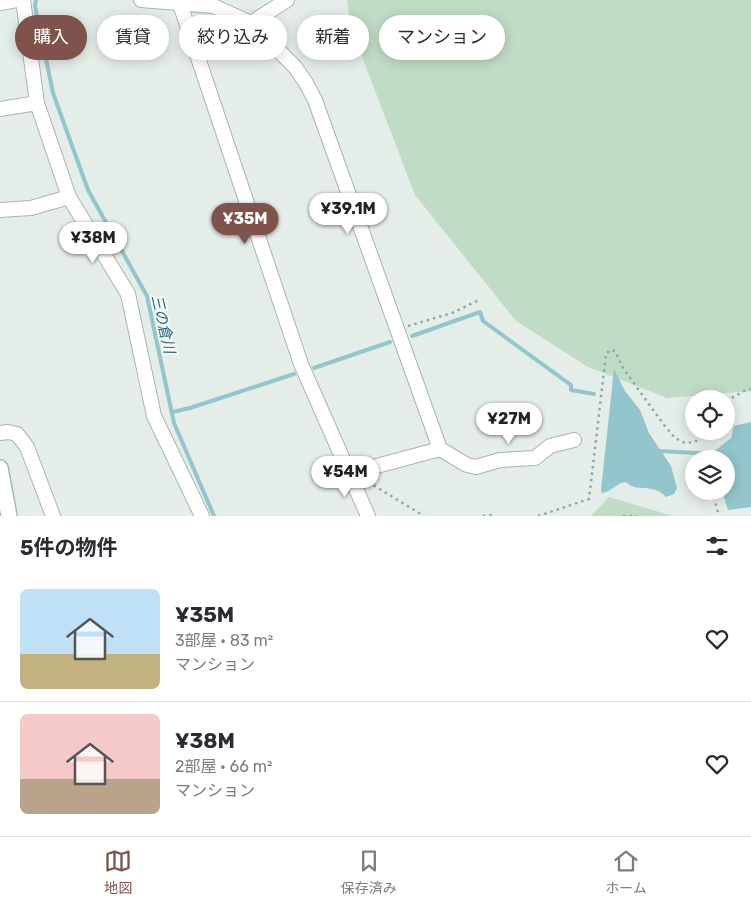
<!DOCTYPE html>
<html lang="ja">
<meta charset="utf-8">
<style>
body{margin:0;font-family:Rubik,"Noto Sans JP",sans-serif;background:#f2f2f3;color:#2b2b33;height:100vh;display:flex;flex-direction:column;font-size:19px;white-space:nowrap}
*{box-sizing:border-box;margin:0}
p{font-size:16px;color:#7c7c81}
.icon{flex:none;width:28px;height:28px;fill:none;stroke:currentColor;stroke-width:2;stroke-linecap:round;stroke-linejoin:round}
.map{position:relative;height:516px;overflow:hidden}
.panel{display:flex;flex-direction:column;background:#fff;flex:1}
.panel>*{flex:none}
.guide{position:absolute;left:15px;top:15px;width:500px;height:45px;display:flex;gap:10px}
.tools{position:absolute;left:685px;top:390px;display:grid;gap:10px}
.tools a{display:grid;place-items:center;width:50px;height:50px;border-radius:50%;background:#fff;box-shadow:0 2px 12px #0003;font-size:25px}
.price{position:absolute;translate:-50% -42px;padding:0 11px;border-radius:18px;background:#fff;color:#222;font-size:16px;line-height:32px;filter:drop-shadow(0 1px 2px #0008)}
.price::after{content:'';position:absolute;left:50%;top:30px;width:15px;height:11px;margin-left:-8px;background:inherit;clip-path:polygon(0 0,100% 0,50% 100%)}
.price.on{background:#7f534c;color:#fff}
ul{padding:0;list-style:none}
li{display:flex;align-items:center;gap:15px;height:125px;padding:0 20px}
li+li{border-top:1px solid #e1e1e2}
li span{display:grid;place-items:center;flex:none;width:140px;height:100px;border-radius:8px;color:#555}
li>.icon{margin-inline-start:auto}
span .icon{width:60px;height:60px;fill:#fffc;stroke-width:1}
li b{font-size:21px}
h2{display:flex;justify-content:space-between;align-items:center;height:60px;padding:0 20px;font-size:21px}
.pill{padding:0 18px;border-radius:22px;background:#fff;box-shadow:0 2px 12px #0003;font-size:18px;line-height:45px}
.pill.on{background:#7f534c;color:#fff}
.tab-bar{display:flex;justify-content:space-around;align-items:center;height:70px;border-top:1px solid #e1e1e2;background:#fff;font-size:14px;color:#7c7c81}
.tab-bar a{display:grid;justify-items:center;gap:2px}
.tab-bar .on{color:#7f534c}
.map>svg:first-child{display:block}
</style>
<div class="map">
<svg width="751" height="516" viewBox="0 0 751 516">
<rect width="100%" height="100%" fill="#e5ede9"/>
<path fill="#c0dcc6" d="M347 0H751V391L667 398 588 367 516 321 415 195 351 28Z
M609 497 673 516H591Z"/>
<path fill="#92c6cc" d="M614 369 625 391 640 410 649 433 671 466 677 488 674 494 666 497C663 494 659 491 655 490 644 486 635 491 626 482 615 483 612 492 602 493L601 490Z
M751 422V507L728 510 722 491H726V459H713L711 454 731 438 734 426Z"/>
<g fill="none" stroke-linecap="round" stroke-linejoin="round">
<path stroke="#92c6cc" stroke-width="4" d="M36 0 35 6 53 93 88 190 147 296 174 423 214 516
M412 336 480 312 483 321 571 385V390L594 394
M314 368 390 342
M172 412 190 408 294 374
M659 451 715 454"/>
<defs>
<path id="street" d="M23 0 37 103 69 197 128 294 154 416 202 516
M141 0 213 6 251 23 295 67 306 83 315 100 440 449 467 465 476 467 500 460 535 458 550 446 574 440
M0 3 17 0
M180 4 301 364 368 516
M251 23 287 0
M0 109 37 103
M0 210 31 208 69 197
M0 433 8 432 17 434 27 447 53 516
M349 470 358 471 440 449"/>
<path id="secondary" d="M0 468 9 516"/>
</defs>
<use href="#street" stroke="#a8b5b0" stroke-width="16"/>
<use href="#secondary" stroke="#a4b7b0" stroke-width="18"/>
<path stroke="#88ada0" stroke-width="2.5" stroke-dasharray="2.5 4" stroke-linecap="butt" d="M408 326 452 313 481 299
M726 401 746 390 751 389
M703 459V455
M368 482 424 516
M712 491 719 516
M483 516 490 515 493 516
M538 516 589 499 606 354 610 350 615 351 623 368 664 425 675 438 685 443 695 442 706 431
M623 516H637"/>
<use href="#street" stroke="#fff" stroke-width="14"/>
<use href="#secondary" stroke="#fff" stroke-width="15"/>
</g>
<g text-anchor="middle" stroke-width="4" stroke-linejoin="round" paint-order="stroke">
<g font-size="15" font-style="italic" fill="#246a74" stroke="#f5f9f7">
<text transform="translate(163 324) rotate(77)" y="5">三の倉川</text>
</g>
</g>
</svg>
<div class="tools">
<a><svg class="icon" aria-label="locate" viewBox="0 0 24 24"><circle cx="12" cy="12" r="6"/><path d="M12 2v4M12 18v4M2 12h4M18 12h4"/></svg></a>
<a><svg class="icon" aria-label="layers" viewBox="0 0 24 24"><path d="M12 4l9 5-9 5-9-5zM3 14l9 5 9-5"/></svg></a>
</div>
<b class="price" style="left:348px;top:235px">¥39.1M</b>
<b class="price on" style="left:245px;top:245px">¥35M</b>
<b class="price" style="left:93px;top:264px">¥38M</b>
<b class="price" style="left:509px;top:445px">¥27M</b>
<b class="price" style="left:345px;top:498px">¥54M</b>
<div class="guide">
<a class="pill on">購入</a>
<a class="pill">賃貸</a>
<a class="pill">絞り込み</a>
<a class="pill">新着</a>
<a class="pill">マンション</a>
</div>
</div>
<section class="panel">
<h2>5件の物件<svg class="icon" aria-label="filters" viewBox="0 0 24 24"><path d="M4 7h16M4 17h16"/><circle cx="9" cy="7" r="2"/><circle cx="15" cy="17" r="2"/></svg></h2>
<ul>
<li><span style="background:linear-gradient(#bfe0f5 65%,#c2b280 0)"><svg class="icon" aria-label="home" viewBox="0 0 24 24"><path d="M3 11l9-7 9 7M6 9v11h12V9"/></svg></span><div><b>¥35M</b><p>3部屋 · 83 m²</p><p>マンション</p></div><svg class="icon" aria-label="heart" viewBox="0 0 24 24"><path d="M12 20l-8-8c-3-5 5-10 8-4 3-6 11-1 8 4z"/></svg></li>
<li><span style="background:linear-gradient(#f6c9c9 65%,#b9a48a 0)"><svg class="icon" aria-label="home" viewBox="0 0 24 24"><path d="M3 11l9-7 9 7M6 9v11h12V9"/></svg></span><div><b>¥38M</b><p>2部屋 · 66 m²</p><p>マンション</p></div><svg class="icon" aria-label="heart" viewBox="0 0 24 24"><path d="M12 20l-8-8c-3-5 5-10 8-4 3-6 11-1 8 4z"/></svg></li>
</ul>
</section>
<nav class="tab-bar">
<a class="on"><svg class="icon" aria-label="map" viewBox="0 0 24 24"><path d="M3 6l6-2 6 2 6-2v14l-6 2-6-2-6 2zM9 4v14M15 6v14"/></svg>地図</a>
<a><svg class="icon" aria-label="saved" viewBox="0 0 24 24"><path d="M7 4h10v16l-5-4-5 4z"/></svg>保存済み</a>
<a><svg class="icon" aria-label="home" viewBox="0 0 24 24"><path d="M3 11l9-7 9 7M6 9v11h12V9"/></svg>ホーム</a>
</nav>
